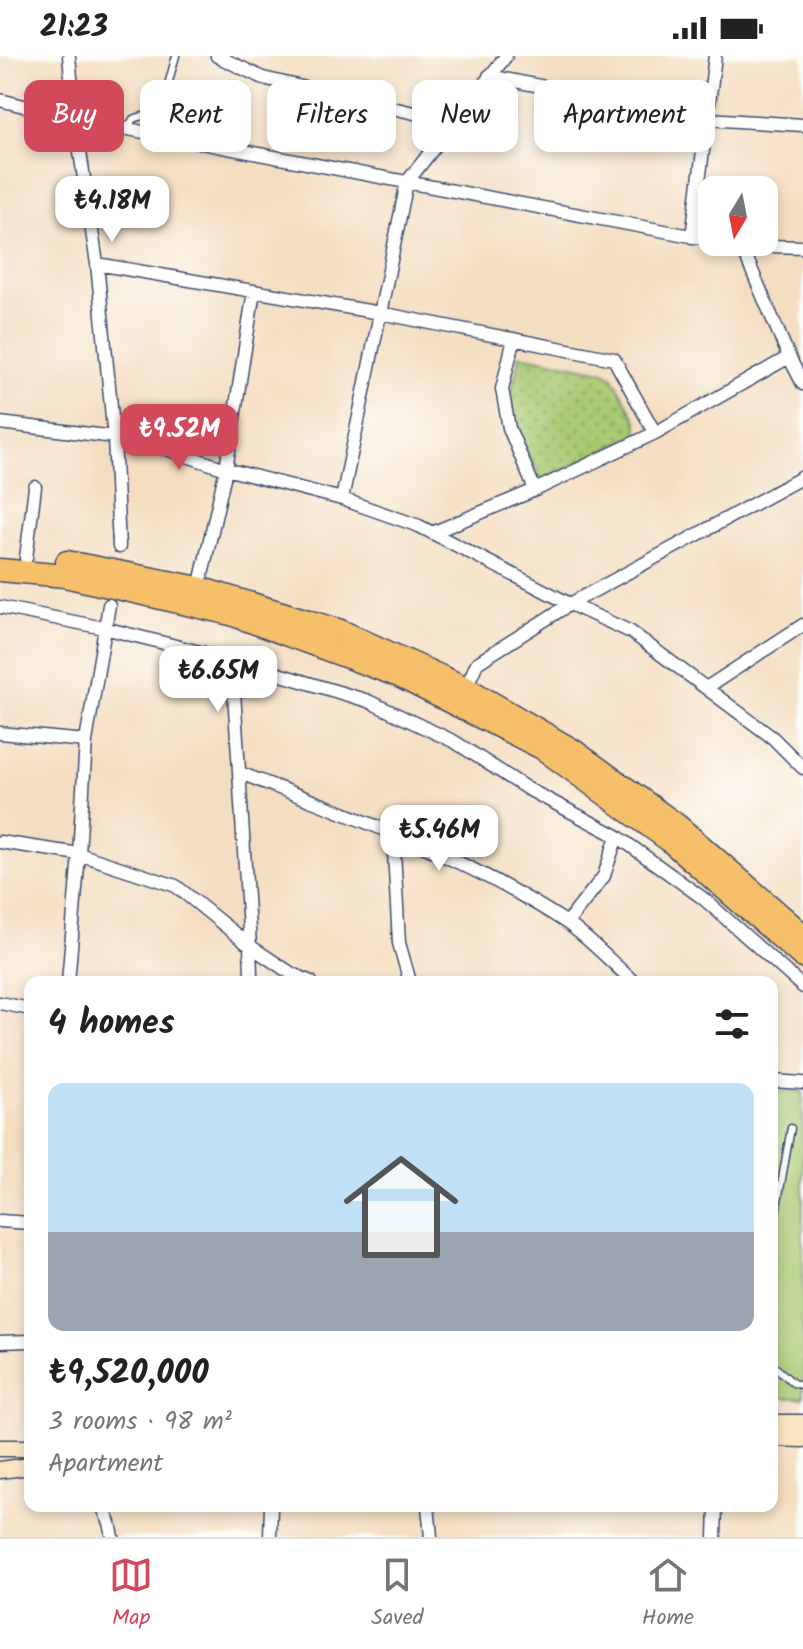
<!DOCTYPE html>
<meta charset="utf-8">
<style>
body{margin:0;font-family:Kalam,sans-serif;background:#f2f2f2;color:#222;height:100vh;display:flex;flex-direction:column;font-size:30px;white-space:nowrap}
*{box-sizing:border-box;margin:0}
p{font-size:26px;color:#767676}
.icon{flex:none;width:44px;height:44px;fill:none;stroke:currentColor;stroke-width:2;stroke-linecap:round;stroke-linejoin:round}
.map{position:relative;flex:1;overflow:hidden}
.drawer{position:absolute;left:24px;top:920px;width:754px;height:536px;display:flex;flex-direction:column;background:#fff;border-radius:16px;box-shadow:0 4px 12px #0003}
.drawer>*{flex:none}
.guide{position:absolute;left:24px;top:24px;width:756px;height:72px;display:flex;gap:16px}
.needle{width:52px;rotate:190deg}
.tools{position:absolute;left:698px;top:120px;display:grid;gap:16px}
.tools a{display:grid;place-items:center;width:80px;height:80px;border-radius:16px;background:#fff;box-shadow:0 4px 12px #0003;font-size:40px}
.price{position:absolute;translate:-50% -68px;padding:0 18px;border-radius:16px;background:#fff;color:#222;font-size:26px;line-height:52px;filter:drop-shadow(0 2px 4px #0008)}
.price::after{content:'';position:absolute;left:50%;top:48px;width:24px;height:18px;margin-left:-12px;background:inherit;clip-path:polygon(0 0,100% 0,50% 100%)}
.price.on{background:#d1495b;color:#fff}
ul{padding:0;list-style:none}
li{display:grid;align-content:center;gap:16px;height:424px;padding:0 24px}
li span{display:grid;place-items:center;height:248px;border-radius:16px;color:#555}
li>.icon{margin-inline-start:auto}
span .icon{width:144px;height:144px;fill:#fffc;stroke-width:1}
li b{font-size:34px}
h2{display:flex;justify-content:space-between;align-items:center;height:96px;padding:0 24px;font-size:34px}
.pill{padding:0 28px;border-radius:16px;background:#fff;box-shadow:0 4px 12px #0003;font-size:28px;line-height:72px}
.pill.on{background:#d1495b;color:#fff}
.status{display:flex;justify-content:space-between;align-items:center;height:56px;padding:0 40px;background:#fff;direction:ltr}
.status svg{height:22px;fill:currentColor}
.dock{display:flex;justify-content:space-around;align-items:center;height:112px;border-top:2px solid #e0e0e0;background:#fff;font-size:22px;color:#767676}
.dock a{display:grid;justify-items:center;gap:4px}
.dock .on{color:#d1495b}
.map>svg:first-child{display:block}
</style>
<div class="status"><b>21:23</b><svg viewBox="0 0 49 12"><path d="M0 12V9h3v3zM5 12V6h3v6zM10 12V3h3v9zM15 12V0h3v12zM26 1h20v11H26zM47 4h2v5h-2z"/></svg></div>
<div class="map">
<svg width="803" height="1481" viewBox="0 0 803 1481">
<defs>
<pattern id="park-dots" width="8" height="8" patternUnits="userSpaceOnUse" patternTransform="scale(2)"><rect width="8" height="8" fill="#a9c972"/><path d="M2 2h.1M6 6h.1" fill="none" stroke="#89a461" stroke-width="1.8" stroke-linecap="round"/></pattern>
</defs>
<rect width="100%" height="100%" fill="#fdfcf7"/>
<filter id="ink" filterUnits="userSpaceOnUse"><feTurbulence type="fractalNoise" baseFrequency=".0125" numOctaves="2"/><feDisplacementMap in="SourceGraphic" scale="16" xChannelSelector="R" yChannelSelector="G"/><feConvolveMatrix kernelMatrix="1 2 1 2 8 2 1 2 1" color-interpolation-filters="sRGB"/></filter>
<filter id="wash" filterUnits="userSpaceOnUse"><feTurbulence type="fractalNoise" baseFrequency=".006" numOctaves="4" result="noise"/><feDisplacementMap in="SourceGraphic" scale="32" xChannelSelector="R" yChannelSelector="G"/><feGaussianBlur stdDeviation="1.8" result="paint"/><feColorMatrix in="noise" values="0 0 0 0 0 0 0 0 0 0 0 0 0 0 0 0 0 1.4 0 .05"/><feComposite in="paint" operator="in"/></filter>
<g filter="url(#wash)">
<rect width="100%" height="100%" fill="#f4dec1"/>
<path fill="url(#park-dots)" stroke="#627c68" stroke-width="2" d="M520 299 603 315 613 321 637 366V379L544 423 540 422C529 400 511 374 511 350 510 333 517 316 520 299Z"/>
<path fill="#a9c972" stroke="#627c68" stroke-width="2" d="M772 1035 803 1036V1342H772Z"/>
</g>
<g filter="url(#ink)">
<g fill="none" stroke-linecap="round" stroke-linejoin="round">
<defs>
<path id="lane" d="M127 73 133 63C140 60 147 60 153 56 166 47 171 15 176 0
M772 1179 791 1072
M772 1308 793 1327 803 1330"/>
<path id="street" d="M217 0 263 22 453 66
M489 20 707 63 803 69
M0 44 75 63 712 184
M692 181 715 0
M722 186 741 189 803 191
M741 189 789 301 803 328
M97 208 380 257 614 303 655 377
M254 235 226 413 342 443 419 470 570 548 631 576 773 682 803 712
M514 283 502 333 509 372 535 434
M0 367 114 381 97 208 75 63 69 0
M342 443 407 126 506 0
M432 477 535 434 655 377 789 301
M119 491 114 381 166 393 226 413 199 532
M26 502 35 431
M0 551 104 572 232 604 250 890 251 920 249 926
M232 604 368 645 455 686 526 732 617 780 704 843 803 931
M466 632 477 607 570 548 803 421
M706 632 803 569
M0 677 86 685
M240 717C351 760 464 800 564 865 587 880 613 908 634 926
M393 777 399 887 410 926
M0 786 79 798 176 830 250 890 292 918 311 926
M567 867 604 820 617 780
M68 926 79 798 86 685 109 549
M0 947 30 953
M772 1025 803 1027
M0 1165 30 1167
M0 1286 30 1285
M102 1450 110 1467 113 1481
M428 1450 431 1481
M270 1481 271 1450
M715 1481 716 1450"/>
<path id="secondary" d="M772 1367H803
M772 1382 803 1383
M0 1392H30
M0 1414 30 1410"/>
<path id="highway" d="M67 506 199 532 341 575 466 632 574 695 678 770 803 879
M0 514 65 520 231 558 399 620 542 692 670 785 803 901"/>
</defs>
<use href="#lane" stroke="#3c496d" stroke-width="9"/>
<use href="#street" stroke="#3c496d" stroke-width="15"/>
<use href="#secondary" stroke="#3c496d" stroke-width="19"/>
<use href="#highway" stroke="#3c496d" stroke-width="25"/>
<use href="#lane" stroke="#fff" stroke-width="6"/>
<use href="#street" stroke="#fff" stroke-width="12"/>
<use href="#secondary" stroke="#fbe6c4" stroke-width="16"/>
<use href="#highway" stroke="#f6c06b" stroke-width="22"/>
</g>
</g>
</svg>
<div class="tools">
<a><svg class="needle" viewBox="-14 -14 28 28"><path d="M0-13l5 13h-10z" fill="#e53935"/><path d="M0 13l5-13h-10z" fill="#767676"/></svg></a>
</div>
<b class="price" style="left:112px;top:188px">₺4.18M</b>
<b class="price on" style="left:179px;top:416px">₺9.52M</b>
<b class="price" style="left:218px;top:658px">₺6.65M</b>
<b class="price" style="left:439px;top:817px">₺5.46M</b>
<div class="guide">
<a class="pill on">Buy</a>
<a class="pill">Rent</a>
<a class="pill">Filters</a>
<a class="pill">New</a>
<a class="pill">Apartment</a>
</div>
<section class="drawer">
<h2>4 homes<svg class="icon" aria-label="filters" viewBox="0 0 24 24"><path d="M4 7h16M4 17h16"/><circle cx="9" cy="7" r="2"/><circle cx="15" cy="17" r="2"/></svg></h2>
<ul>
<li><span style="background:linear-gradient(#bfe0f5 60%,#9aa5b1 0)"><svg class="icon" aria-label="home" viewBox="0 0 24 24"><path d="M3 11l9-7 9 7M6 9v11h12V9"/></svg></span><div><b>₺9,520,000</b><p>3 rooms · 98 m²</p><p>Apartment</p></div></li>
</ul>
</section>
</div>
<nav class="dock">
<a class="on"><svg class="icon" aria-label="map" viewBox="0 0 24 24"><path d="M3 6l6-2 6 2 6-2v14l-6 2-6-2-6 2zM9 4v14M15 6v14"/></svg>Map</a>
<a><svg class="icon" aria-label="saved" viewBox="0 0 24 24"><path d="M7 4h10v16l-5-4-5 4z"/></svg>Saved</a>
<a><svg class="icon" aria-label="home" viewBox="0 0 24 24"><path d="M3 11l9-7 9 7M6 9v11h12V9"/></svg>Home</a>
</nav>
